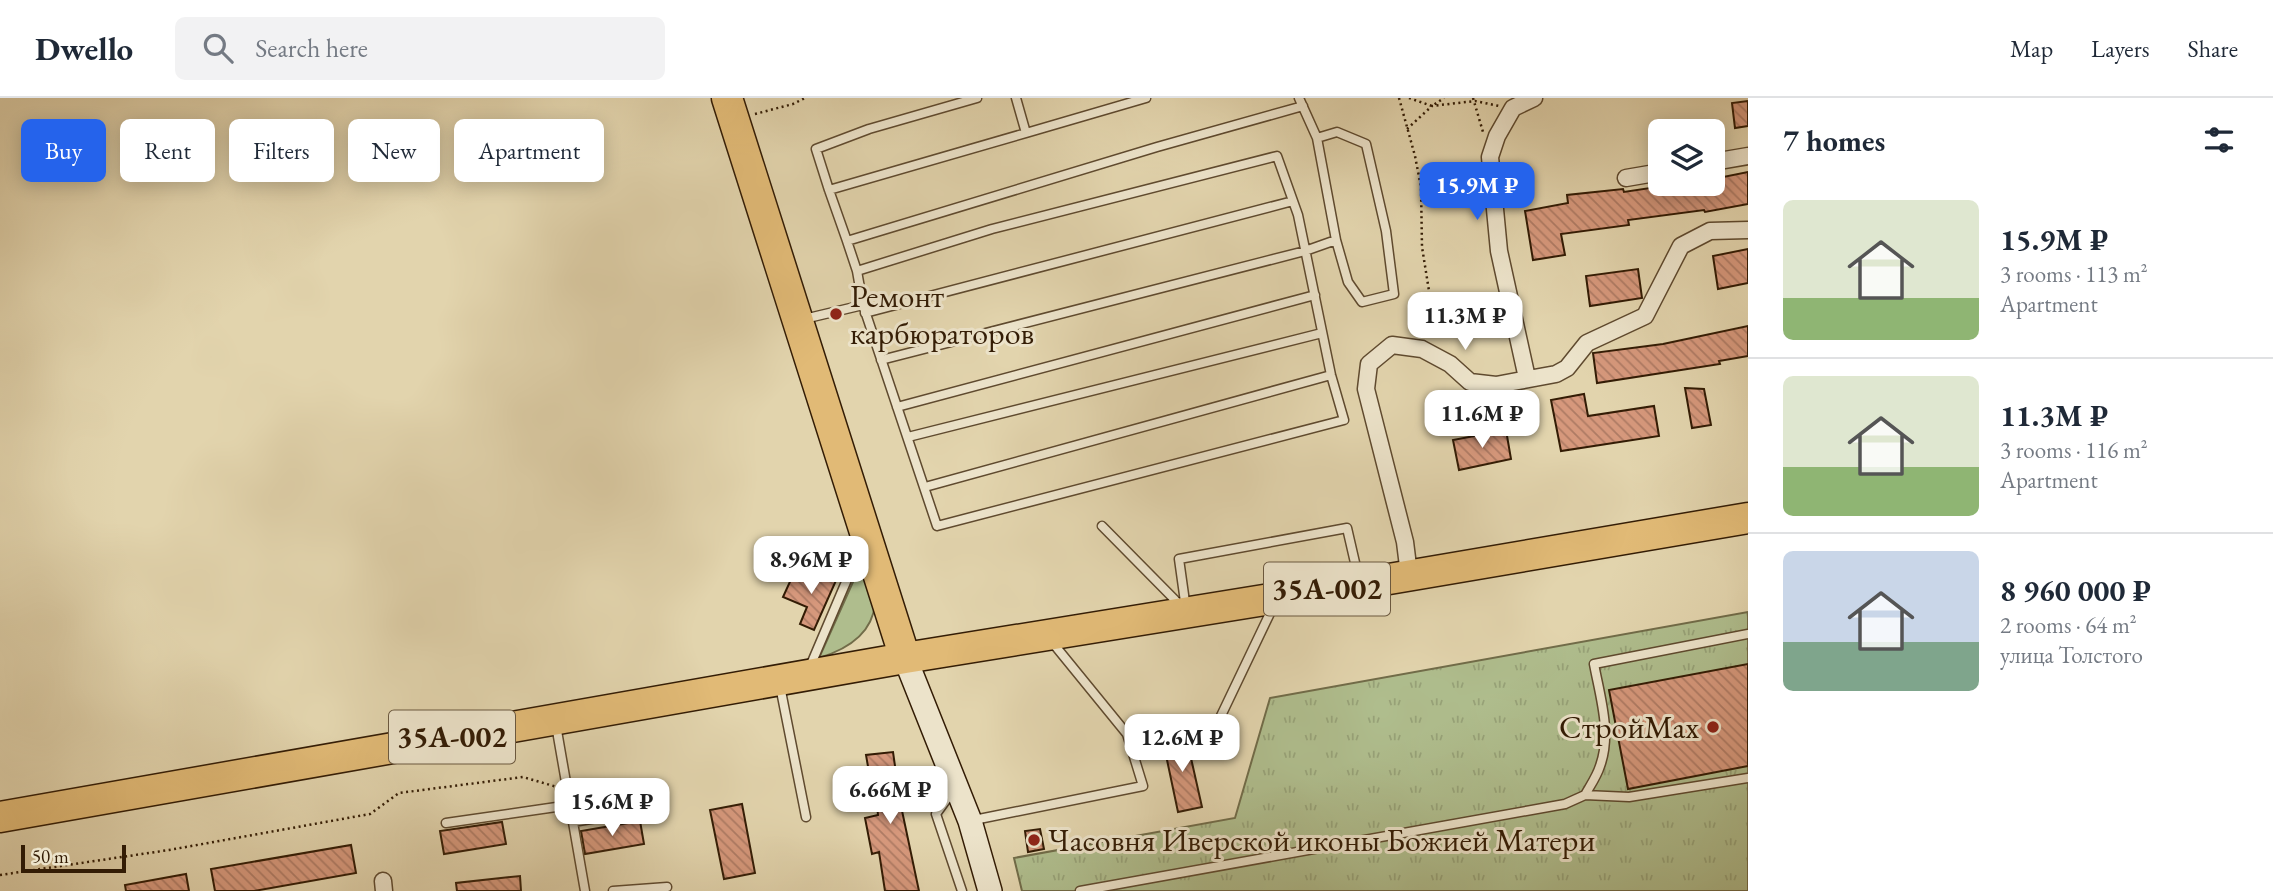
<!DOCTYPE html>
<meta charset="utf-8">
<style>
body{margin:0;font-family:"EB Garamond",serif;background:#f2f2f3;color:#1f2937;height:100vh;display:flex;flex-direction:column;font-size:26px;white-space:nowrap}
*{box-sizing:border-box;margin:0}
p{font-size:23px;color:#747a83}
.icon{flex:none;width:38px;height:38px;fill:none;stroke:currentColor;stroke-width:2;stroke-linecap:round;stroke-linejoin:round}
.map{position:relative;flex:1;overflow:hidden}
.drawer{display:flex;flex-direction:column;background:#fff;width:525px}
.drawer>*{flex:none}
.hud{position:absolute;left:21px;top:21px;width:665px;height:63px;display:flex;gap:14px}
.tools{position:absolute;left:1648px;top:21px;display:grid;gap:14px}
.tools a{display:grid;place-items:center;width:77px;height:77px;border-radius:10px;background:#fff;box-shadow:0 4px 18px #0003;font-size:35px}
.scale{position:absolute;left:21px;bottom:18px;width:105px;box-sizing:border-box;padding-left:7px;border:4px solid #331c05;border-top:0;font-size:19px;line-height:24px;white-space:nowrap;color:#331c05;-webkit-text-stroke:5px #ece3ca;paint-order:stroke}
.price{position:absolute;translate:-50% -60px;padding:0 16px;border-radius:14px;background:#fff;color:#222;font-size:23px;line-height:46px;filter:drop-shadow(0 2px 4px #0008)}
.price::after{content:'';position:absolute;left:50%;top:42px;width:21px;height:16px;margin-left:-10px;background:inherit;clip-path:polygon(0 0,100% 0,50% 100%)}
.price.current{background:#2563eb;color:#fff}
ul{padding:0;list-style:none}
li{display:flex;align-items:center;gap:21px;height:175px;padding:0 35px}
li+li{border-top:2px solid #e0e1e3}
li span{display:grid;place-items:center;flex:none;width:196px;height:140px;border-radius:10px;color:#555}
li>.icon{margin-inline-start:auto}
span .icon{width:84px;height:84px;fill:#fffc;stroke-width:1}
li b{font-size:30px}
h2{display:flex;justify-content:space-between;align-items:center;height:84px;padding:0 35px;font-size:30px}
.chip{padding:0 24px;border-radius:10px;background:#fff;box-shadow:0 4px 18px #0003;font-size:24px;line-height:63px}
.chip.current{background:#2563eb;color:#fff}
header{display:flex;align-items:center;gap:42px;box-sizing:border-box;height:98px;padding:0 35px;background:#fff;border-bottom:2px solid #e0e1e3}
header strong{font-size:33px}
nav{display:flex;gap:38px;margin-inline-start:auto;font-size:24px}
.search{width:490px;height:63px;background:#f2f2f3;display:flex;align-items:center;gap:18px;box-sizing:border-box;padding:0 24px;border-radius:10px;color:#747a83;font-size:26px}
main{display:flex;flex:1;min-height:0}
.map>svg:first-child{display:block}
</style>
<header>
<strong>Dwello</strong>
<div class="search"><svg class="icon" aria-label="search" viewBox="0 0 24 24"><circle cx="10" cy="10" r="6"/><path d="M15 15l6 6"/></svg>Search here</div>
<nav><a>Map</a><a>Layers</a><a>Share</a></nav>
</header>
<main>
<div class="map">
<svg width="1748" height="793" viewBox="0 0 1748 793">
<defs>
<pattern id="park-tufts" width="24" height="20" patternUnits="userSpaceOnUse" patternTransform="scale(1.75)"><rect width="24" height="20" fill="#afbd8d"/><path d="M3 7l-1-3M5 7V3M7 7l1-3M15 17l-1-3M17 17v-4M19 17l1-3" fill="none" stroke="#97a278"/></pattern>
<pattern id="building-back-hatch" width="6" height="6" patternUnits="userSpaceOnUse" patternTransform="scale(1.75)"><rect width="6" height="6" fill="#d6987c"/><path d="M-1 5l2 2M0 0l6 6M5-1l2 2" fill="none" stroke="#ae7b64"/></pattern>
</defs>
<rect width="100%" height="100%" fill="#e2d4ad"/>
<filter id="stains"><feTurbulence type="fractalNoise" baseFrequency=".00286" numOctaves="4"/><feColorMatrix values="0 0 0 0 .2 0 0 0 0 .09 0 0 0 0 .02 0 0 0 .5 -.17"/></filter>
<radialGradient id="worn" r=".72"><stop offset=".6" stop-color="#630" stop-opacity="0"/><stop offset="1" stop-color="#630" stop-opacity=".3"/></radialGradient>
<path fill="#afbd8d" stroke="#716c49" stroke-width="2" d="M865 457C868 472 876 491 875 506 872 537 845 552 819 560Z"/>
<path fill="url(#park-tufts)" stroke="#716c49" stroke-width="2" d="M1748 514V793H1022L1014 760 1235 720 1270 600Z"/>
<path fill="url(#building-back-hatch)" stroke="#331c05" stroke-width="2" d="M1748 3V28L1735 30 1732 5Z
M1748 74V106L1705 114 1704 112 1628 122 1629 127 1561 136 1565 157 1533 162 1525 113 1568 105 1567 97 1623 91 1624 94 1677 86H1713V81Z
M1748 151V185L1718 191 1713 158Z
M1638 171 1642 200 1590 208 1586 178Z
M1748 228V258L1719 263 1720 266 1597 285 1593 255 1663 246Z
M1685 290 1704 291 1711 327 1692 330Z
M1584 296 1588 318 1654 308 1659 338 1561 353 1551 302Z
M1506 332 1511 361 1459 372 1453 342Z
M822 471 838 478 814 532 800 526 807 509 783 499 793 477 815 487Z
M1748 566V668L1628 691 1609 592Z
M1186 638 1202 709 1178 714 1163 643Z
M893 654 897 682H900L903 708H901L919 793H885L879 754 872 756 865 720 878 717 874 680H870L866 657Z
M742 706 755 775 724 781 710 712Z
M640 723 644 746 585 756 581 733Z
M502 724 506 746 444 756 440 733Z
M1040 731 1044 751 1028 754 1025 733Z
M351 747 356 775 254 793H215L211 771Z
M186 776 189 793H126L125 787Z
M520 778 521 793H457L456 785Z"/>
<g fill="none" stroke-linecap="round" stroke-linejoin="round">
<defs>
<path id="lane" d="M977 0 869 31 816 51 829 92 1026 35
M1016 0 1026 35 1146 0
M1299 0 1317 40
M829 92 847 143 1157 49 1303 8
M847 143 857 173
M865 215 1293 103
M804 221 863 207 937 428 1344 322 1331 277 1298 117 1277 58 992 131 857 173 863 207
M881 262 1305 153 1336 142 1348 184 1362 204 1394 196 1386 133 1366 46 1337 34 1317 40 1336 142
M897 309 1315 197
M908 339 1322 235
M925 389 1331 277
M1102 428 1180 507
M1186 511 1179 461 1347 430 1359 482
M1052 544 1127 636 1219 622 1273 509
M809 571 860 451
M780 588 806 719
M556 627 585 793
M954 691 936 716 962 793
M1585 697C1590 688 1597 678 1600 668 1612 636 1600 598 1594 566L1748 536
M974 722 1143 688 1127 636
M573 724 632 714
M446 725 570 707
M613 793 667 789
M1080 793 1565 706 1585 697 1629 699 1748 680"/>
<path id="street" d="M1713 64 1748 58
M1626 80 1661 74
M1527 280 1499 153 1490 59 1497 38 1513 10 1534 0
M1409 476 1405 444 1366 291 1369 266 1392 247 1422 251 1450 266 1470 284 1496 287 1556 276 1567 270 1587 245 1645 218 1681 148 1710 133 1748 132
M383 783 384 793"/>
<path id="secondary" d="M905 560 970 723 990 793"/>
<path id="highway" d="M727 0 905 560
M0 719 905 560 1277 500 1748 420"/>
</defs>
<use href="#lane" stroke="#5f4a2f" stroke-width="11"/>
<use href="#street" stroke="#5f4a2f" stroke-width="19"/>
<use href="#secondary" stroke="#331c05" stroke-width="26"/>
<use href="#highway" stroke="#331c05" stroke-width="33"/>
<path stroke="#331c05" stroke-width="2.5" stroke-dasharray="2 3.5" stroke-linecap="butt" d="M1399 0 1415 58 1421 89 1422 149 1433 218 1420 237
M1409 0 1432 8 1444 0
M1473 0 1483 34
M755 16 793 6 805 0
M1407 31 1432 8 1475 3 1499 8
M0 777 169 752 370 716 399 695 523 679 557 689"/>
<use href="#lane" stroke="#ece3ca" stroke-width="8"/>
<use href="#street" stroke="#ece3ca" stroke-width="16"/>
<use href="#secondary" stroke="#ece3ca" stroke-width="23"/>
<use href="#highway" stroke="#e1ba76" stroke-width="30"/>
</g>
<g fill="#8f2418" stroke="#ece3ca" stroke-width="2.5">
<circle cx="836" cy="216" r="7"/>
<circle cx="1713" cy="629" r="7"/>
<circle cx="1034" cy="742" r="7"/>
</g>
<g text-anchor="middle" stroke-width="6" stroke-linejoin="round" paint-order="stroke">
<g fill="#ece3ca" stroke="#6a5840" stroke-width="2">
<rect x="1264" y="464.5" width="126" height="53" rx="5"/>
<rect x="389" y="612.5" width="126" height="53" rx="5"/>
</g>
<g font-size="30" font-weight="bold" fill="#331c05">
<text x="1327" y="501">35А-002</text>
<text x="452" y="649">35А-002</text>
</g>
<g font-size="32" fill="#331c05" stroke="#ece3ca" text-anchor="start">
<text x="850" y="209">Ремонт<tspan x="850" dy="37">карбюраторов</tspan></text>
<text x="1699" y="640" text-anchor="end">СтройMax</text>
<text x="1048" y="753">Часовня Иверской иконы Божией Матери</text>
</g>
</g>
<rect width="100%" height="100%" filter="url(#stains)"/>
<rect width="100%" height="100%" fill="url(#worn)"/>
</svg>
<div class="tools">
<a><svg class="icon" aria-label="layers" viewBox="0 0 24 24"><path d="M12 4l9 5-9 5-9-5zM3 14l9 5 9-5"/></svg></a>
</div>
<div class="scale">50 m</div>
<b class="price current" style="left:1477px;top:124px">15.9M ₽</b>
<b class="price" style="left:1465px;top:254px">11.3M ₽</b>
<b class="price" style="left:1482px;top:352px">11.6M ₽</b>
<b class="price" style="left:811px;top:498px">8.96M ₽</b>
<b class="price" style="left:1182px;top:676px">12.6M ₽</b>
<b class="price" style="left:890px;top:728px">6.66M ₽</b>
<b class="price" style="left:612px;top:740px">15.6M ₽</b>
<div class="hud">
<a class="chip current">Buy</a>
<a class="chip">Rent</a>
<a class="chip">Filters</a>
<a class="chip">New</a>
<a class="chip">Apartment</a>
</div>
</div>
<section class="drawer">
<h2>7 homes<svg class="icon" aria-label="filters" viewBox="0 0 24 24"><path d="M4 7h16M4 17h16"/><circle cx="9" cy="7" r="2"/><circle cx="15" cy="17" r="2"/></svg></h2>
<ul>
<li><span style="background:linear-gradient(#dfe7d0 70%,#8fb573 0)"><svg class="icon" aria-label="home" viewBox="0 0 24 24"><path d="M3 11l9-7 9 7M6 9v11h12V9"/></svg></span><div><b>15.9M ₽</b><p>3 rooms · 113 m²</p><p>Apartment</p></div></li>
<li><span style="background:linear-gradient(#dfe7d0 65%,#8fb573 0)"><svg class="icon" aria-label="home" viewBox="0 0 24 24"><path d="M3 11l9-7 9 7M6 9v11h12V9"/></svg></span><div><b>11.3M ₽</b><p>3 rooms · 116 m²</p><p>Apartment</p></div></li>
<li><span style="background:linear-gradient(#c9d6e8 65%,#7fa58c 0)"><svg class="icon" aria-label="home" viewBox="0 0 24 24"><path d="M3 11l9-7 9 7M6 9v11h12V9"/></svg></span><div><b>8 960 000 ₽</b><p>2 rooms · 64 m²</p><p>улица Толстого</p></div></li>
</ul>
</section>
</main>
